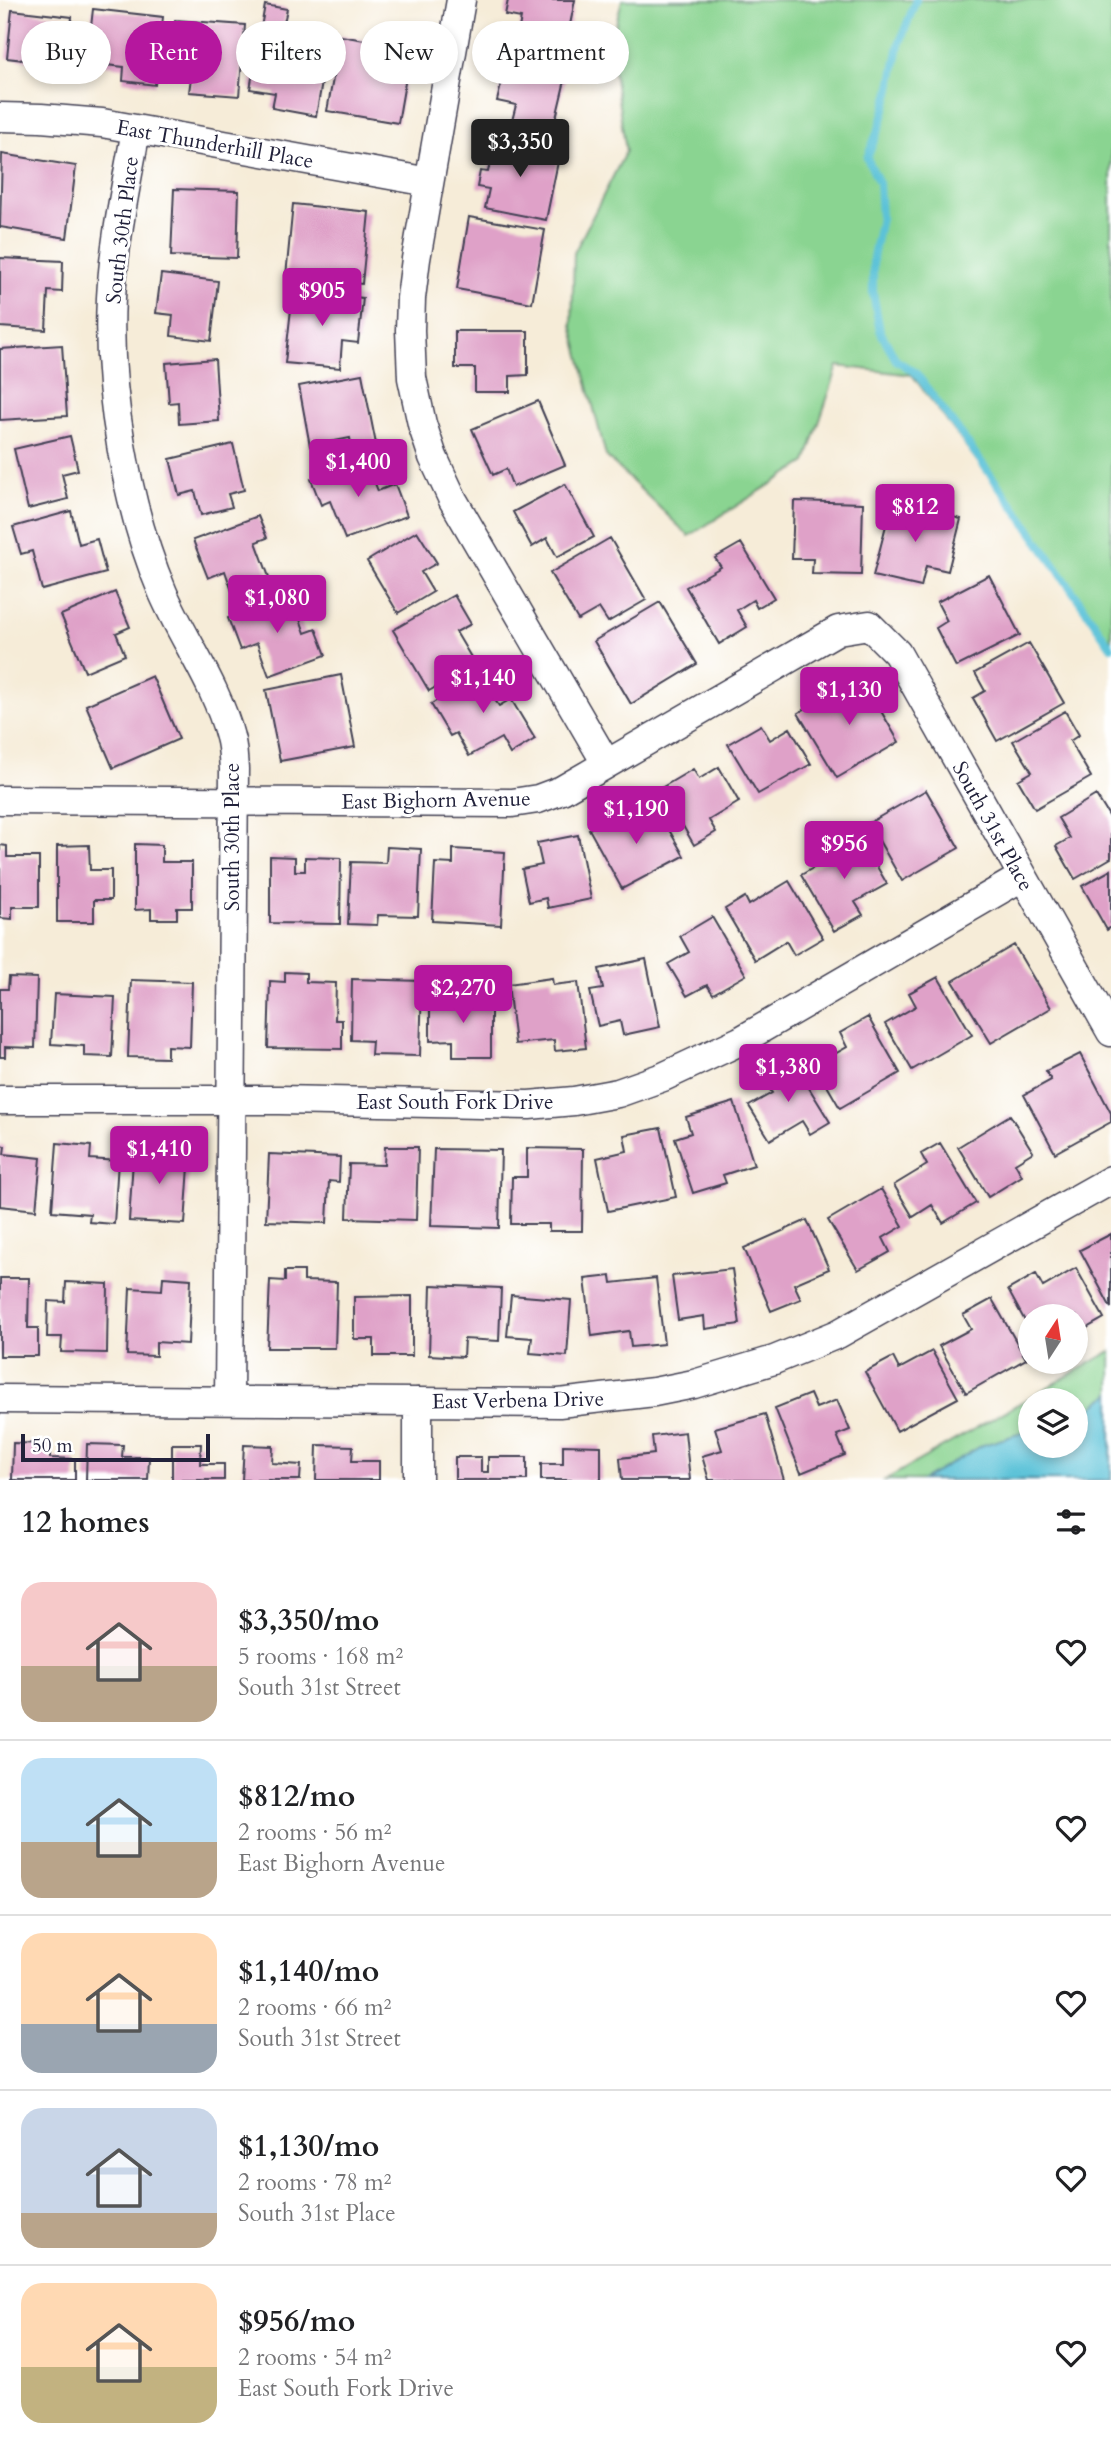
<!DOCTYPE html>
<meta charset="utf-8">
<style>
body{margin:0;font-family:Cardo,serif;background:#f2f2f2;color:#202124;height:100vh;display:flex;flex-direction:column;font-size:26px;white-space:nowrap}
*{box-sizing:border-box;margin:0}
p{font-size:23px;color:#757577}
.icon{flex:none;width:38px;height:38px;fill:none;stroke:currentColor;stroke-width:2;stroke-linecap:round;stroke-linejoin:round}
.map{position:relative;height:1480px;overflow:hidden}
.side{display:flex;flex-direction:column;background:#fff;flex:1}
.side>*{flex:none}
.banner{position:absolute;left:21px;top:21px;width:700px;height:63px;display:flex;gap:14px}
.needle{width:46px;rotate:12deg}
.tools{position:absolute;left:1018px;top:1304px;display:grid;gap:14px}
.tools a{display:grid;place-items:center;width:70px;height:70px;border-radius:50%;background:#fff;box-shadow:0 4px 10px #0003;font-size:35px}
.scale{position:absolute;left:21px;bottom:18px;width:189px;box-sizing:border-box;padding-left:7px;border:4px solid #22223b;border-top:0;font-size:19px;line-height:24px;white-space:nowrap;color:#22223b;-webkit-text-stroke:5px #fff;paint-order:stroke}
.price{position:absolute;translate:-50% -60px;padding:0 16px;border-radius:7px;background:#b5179e;color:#fff;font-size:23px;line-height:46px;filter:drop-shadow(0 2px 4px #0008)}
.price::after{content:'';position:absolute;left:50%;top:42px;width:21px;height:16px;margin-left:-10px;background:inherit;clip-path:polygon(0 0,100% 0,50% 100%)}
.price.current{background:#222;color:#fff}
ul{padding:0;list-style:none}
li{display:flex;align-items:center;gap:21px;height:175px;padding:0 21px}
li+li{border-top:2px solid #e0e0e0}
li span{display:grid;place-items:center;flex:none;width:196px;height:140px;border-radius:21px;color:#555}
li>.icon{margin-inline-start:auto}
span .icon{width:84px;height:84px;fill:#fffc;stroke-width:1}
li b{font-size:30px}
h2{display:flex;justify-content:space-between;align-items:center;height:84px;padding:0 21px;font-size:30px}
.chip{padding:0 24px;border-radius:32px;background:#fff;box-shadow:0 4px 10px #0003;font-size:24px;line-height:63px}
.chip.current{background:#b5179e;color:#fff}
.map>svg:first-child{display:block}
</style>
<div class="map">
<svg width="1111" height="1480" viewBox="0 0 1111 1480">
<rect width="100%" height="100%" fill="#fff"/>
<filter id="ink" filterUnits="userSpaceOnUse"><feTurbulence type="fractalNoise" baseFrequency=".0143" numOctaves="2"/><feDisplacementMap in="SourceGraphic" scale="14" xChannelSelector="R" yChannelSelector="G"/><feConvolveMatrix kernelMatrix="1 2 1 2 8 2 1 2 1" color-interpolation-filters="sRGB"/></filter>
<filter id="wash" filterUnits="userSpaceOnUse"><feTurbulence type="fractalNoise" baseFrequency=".00686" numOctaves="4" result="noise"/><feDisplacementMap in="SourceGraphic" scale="28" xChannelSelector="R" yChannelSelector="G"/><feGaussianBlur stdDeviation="1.57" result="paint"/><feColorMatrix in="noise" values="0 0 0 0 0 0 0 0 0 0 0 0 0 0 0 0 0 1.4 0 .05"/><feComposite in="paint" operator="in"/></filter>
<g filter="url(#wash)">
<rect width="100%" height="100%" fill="#f6ecd8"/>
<path fill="#8ad491" stroke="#567b66" stroke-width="2" fill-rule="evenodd" d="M622 0H1111V648L1011 506 912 375 838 366 806 462 689 536 606 456 572 325 574 253 626 151 610 47Z
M1111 1351V1480H885ZM1031 1400H1076V1446H1031Z"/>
<path fill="#5bc2d8" stroke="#3e728a" stroke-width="2" d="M1111 1393V1480H923L983 1445 1031 1430V1446H1076V1415L1090 1409Z"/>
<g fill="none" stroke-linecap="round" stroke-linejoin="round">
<path stroke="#5bc2d8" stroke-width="8" d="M916 0 899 45 890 92 880 126 867 158 879 183 881 218 873 257V293L880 331 896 360 916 373 1023 519 1111 647"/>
</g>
<g id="blocks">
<path fill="#dfa1c8" d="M508 0H575L568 35 582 37 577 64 514 52 521 18 505 15Z
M265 5 287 9 284 23 331 32 316 116 272 108 275 93 250 89Z
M93 9 163 17 155 85 123 81 124 67 87 63Z
M12 10 72 17 67 65 7 58Z
M175 20 245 25 239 96 189 92 191 78 171 76Z
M341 36 411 48 398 123 327 111Z
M507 61 566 76 552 135 511 125 516 105 497 101Z
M495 139 560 152 546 220 485 208 489 189 477 187 480 171 488 172Z
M2 154 76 166 67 238 0 227Z
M174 189 239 191 237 258 171 256Z
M293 204 369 212 362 284 286 276Z
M469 217 545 230 532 303 457 289Z
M0 258 63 261 62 292 48 291 46 330 0 327Z
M161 274 218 281 211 341 171 336 173 315 156 313Z
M293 291 363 298 358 343 342 341 340 368 285 363Z
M455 331H528V375L510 376V392H475V368H455Z
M62 345 67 416 0 420V349Z
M215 359 219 421 179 424 178 402 169 403 166 363Z
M362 374 376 444 352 448 350 438 310 446 299 386Z
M538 401 565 465 513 487 506 469 493 475 472 429Z
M70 436 78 470 62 474 68 499 28 509 14 449Z
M233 444 244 490 228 494 232 507 201 515 195 491 179 495 170 459Z
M365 458 378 491 395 484 407 516 345 539 330 501 321 505 311 479Z
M565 484 594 537 557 557 547 538 532 547 513 512Z
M794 501 863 503 861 575 812 574 813 559H792Z
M892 502 961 519 948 571 926 566 921 587 873 576Z
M71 511 79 544 97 539 106 573 42 590 32 551 21 554 13 527Z
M258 516 267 538 256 542 269 577 232 591 225 571 208 578 193 540Z
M417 531 437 563 421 572 433 592 398 613 367 561Z
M610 538 646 600 608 622 599 608 578 620 550 573Z
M741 543 774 598 757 608 753 600 737 610 747 627 719 644 686 587 721 567 715 558Z
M989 575 1020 635 956 667 936 628 947 621 937 602Z
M115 592 130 627 116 633 125 655 85 672 61 615Z
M291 594 305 633 316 629 326 655 269 676 257 643 240 650 228 618Z
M454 595 471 624 456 632 475 664 429 691 393 630Z
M660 602 697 664 631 704 594 641Z
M1029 643 1064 703 997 741 973 698 985 691 975 673Z
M494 667 507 689 493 697 499 706 511 699 535 739 510 754 501 738 469 756 456 733 450 736 431 704Z
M341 675 355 747 280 761 266 690Z
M152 676 179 739 113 768 86 705Z
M861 677 899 742 837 778 798 713Z
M1065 711 1079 735 1070 741 1091 777 1035 809 1018 780 1032 772 1013 741Z
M761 725 770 740 790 728 811 764 758 794 728 744Z
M719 767 739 802 709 820 716 832 694 845 661 788 693 769 699 779Z
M926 790 959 848 902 881 869 823Z
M1096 795 1111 819V858L1075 879 1056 846 1070 838 1058 818Z
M657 809 684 856 622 889 589 829 618 813 625 826Z
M856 830 887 884 855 902 863 915 834 931 801 875 837 854 831 845Z
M578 835 591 899 548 908 546 898 529 902 522 869 542 865 537 843Z
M135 844 162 845V862H192V908H177V919H151V909L135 910Z
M0 845 7 846V857H39V907H12V919L0 918Z
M89 845 90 870H111V900H94V922H57V846Z
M387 847 421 849 418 916 378 915 377 925 348 924 351 862 386 863Z
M453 849 505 852 501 925 432 921 435 863 453 864Z
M270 856 295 857V871H305V857L341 858 340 924 270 923Z
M1111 870V927L1107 930 1082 886Z
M789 881 823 938 794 955 786 941 755 960 725 909 745 897 749 905Z
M712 917 746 975 713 994 707 985 687 996 668 964 689 952 680 936Z
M1014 945 1051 1008 991 1043 953 981Z
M646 959 660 1027 623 1035 620 1021 598 1026 590 991 603 989 599 969Z
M285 972 306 973V982L336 983 335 1020H342V1049L268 1048 270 981 285 982Z
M9 977 37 978 35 1048 5 1047V1057H0V989H8Z
M938 977 972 1035 912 1070 885 1024 916 1006 909 993Z
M552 978 553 985 578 982 586 1048 555 1051 554 1040 515 1044 508 984Z
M352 979 422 981 420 1056 371 1055 372 1041 351 1040Z
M131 980 192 982 190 1047 167 1046V1058L128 1057Z
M54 994 115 997 112 1057 84 1056V1046L51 1044Z
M430 998H491V1057H453V1040L430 1041Z
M868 1017 900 1073 840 1108 815 1065 847 1047 840 1033Z
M1080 1054 1111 1113V1122L1055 1153 1024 1095 1051 1080 1046 1071Z
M793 1062 830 1122 810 1134 802 1121 770 1140 749 1106 772 1093 764 1080Z
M734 1102 754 1165 723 1175 726 1183 693 1193 675 1138 691 1133 686 1117Z
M1010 1115 1033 1152 1015 1163 1022 1176 988 1197 958 1147Z
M661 1128 676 1197 608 1211 597 1158 627 1151 624 1135Z
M57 1143 91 1146 90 1159 118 1161 114 1224 89 1222 90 1214 52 1211Z
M940 1143 976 1203 943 1223 932 1205 913 1217 894 1185 927 1165 921 1154Z
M0 1145 5 1146 4 1154 41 1158 36 1210 0 1206Z
M134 1145 156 1146V1150L190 1152 185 1224 129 1221Z
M385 1147H418L416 1220 347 1218 349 1164 384 1165Z
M527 1148 583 1149 582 1231H549V1224H511L512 1177H527Z
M434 1149 501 1150 499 1228 431 1226Z
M269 1154 340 1157 339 1182 329 1181 327 1223 266 1221Z
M881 1189 903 1226 883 1238 890 1252 858 1270 828 1220Z
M807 1220 829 1269 794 1284 801 1299 771 1311 744 1248Z
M1111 1234V1308L1080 1250Z
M1076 1268 1104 1318 1076 1334V1316H1031V1332L1008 1290 1036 1274 1043 1287Z
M732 1269 740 1324 705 1329 704 1316 678 1320 672 1276Z
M285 1271H304V1281L337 1282 335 1348H267L270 1280 285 1281Z
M611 1276 612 1283 656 1278 664 1344 631 1347 629 1331 592 1336 585 1279Z
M163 1277 191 1279 188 1344 156 1342V1356L127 1355 130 1288 162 1290Z
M0 1278H29L28 1328H38V1356H0Z
M66 1282 108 1284 107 1353 61 1352 62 1337H47L48 1301 65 1302Z
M431 1285 501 1288 499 1341 464 1339 463 1357 429 1355Z
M511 1295 571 1300 567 1356 530 1353 532 1338 507 1336Z
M412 1296V1356H374V1339H354V1297Z
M992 1299 1026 1359 966 1393 939 1346 971 1329 963 1315Z
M932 1351 958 1398 897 1431 865 1372 893 1357 899 1369Z
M810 1394 816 1408 837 1400 850 1430 837 1435 845 1455 801 1473 775 1408Z
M765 1414 784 1480H709L702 1456 722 1450 715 1428Z
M685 1432 690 1480H622L620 1458 654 1454 652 1436Z
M13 1443 50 1444V1458L75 1459V1480H12Z
M87 1444 123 1445 122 1457H149L148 1480H86Z
M172 1444H201L200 1464H224V1480H172Z
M244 1445 273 1446 272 1463 301 1465 300 1480H242Z
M317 1445 353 1446 352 1461H379V1480H316Z
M563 1445 601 1446V1480H541V1464H563Z
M455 1457H481V1472H488V1457H527V1480H455Z"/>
</g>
</g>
<g filter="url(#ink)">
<use href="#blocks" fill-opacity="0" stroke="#424053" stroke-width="2"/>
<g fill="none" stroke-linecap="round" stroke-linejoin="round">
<defs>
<path id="minor" d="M461 0 416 259 411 298 410 330 412 378 422 424 433 457 453 500 606 763
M0 117 41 118 102 123 429 182
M136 130C126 186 114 241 111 298 106 390 127 509 163 593 184 641 217 686 230 737 233 747 233 759 234 769L229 1400
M0 800 512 803 538 799 562 790 838 630 869 625 897 653 1111 1032
M0 1100H279L529 1105 574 1101 618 1093 663 1077 740 1041 1022 877
M0 1399 559 1403 654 1392 694 1384 774 1360 838 1334 1111 1180
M418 1402V1480"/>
</defs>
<use href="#minor" stroke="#424053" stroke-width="31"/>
<use href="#minor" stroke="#fff" stroke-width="28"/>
</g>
</g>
<g text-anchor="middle" stroke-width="6" stroke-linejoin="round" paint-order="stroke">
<g font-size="21" fill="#22223b" stroke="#fff">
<text transform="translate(215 144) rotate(10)" y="7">East Thunderhill Place</text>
<text transform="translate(122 230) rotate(-83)" y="7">South 30th Place</text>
<text transform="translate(436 800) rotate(-1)" y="7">East Bighorn Avenue</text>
<text transform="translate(993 826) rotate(61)" y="7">South 31st Place</text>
<text transform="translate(232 837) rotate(-90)" y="7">South 30th Place</text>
<text x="455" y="1109">East South Fork Drive</text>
<text transform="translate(518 1400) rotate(-1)" y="7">East Verbena Drive</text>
</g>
</g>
</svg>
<div class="tools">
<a><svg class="needle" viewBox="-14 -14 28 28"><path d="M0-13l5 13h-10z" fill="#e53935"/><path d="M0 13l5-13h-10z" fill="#757577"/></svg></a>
<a><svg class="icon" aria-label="layers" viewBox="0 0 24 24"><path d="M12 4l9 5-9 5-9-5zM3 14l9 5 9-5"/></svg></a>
</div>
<div class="scale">50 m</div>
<b class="price current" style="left:520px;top:179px">$3,350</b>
<b class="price" style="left:322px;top:328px">$905</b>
<b class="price" style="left:358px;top:499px">$1,400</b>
<b class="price" style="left:915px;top:544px">$812</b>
<b class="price" style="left:277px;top:635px">$1,080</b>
<b class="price" style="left:483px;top:715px">$1,140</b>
<b class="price" style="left:849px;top:727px">$1,130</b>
<b class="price" style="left:636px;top:846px">$1,190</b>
<b class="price" style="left:844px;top:881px">$956</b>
<b class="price" style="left:463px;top:1025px">$2,270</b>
<b class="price" style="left:788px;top:1104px">$1,380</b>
<b class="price" style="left:159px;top:1186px">$1,410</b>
<div class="banner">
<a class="chip">Buy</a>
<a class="chip current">Rent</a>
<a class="chip">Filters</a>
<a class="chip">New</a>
<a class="chip">Apartment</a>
</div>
</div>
<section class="side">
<h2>12 homes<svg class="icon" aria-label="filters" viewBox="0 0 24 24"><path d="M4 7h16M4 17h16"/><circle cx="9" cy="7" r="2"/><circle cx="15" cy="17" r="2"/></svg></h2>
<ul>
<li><span style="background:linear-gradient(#f6c9c9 60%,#b9a48a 0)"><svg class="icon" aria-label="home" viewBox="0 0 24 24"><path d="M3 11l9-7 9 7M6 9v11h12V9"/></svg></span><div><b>$3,350/mo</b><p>5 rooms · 168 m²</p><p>South 31st Street</p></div><svg class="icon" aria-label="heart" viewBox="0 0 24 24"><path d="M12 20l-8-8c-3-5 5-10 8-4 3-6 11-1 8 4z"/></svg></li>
<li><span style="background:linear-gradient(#bfe0f5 60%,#b9a48a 0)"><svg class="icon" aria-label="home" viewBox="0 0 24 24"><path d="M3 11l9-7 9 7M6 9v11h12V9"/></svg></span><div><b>$812/mo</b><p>2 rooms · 56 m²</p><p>East Bighorn Avenue</p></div><svg class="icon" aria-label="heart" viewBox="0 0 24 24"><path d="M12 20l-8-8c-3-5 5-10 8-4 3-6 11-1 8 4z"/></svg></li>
<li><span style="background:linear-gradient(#ffd9b3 65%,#9aa5b1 0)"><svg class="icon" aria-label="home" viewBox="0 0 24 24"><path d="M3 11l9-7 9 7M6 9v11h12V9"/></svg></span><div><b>$1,140/mo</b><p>2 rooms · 66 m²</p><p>South 31st Street</p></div><svg class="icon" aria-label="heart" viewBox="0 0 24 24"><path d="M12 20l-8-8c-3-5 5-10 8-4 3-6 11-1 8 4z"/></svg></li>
<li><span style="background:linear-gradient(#c9d6e8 75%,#b9a48a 0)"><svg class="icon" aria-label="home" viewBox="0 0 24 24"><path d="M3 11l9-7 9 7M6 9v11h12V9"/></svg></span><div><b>$1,130/mo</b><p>2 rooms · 78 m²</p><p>South 31st Place</p></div><svg class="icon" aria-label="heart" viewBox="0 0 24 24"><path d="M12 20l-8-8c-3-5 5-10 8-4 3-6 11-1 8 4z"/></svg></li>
<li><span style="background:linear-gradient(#ffd9b3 60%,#c2b280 0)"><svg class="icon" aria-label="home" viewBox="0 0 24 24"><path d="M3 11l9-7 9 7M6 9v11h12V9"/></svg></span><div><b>$956/mo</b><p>2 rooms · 54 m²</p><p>East South Fork Drive</p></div><svg class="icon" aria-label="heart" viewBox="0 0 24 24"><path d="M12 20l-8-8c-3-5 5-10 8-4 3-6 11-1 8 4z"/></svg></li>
</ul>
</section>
